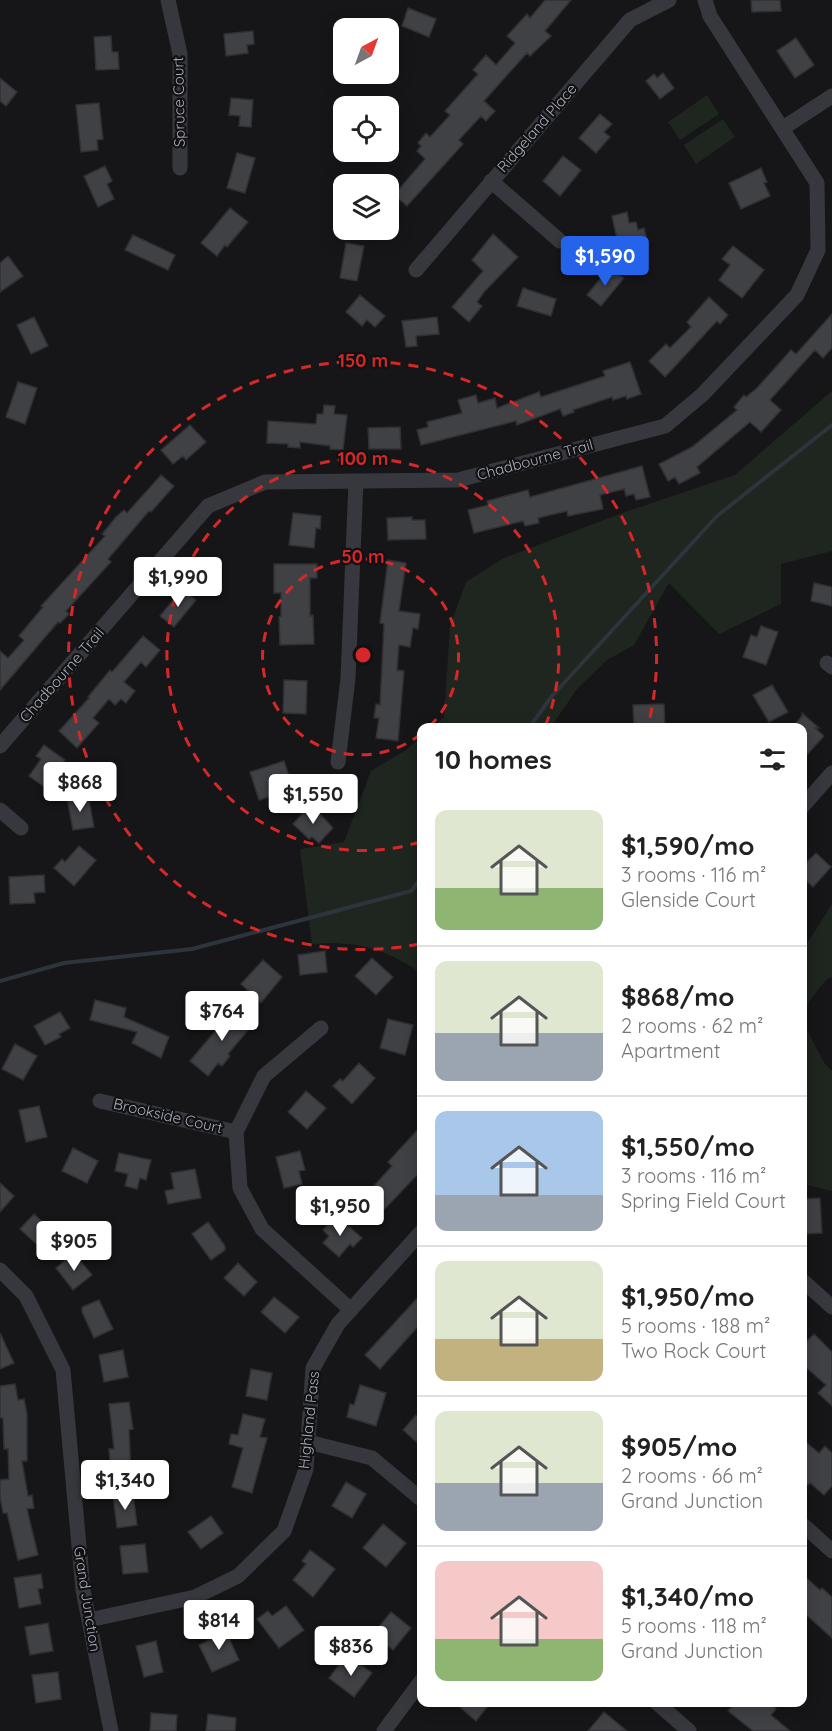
<!DOCTYPE html>
<meta charset="utf-8">
<style>
body{margin:0;font-family:Quicksand,sans-serif;background:#f2f2f2;color:#222;height:100vh;display:flex;flex-direction:column;font-size:22px;white-space:nowrap}
*{box-sizing:border-box;margin:0}
p{font-size:20px;color:#767676}
.icon{flex:none;width:33px;height:33px;fill:none;stroke:currentColor;stroke-width:2;stroke-linecap:round;stroke-linejoin:round}
.map{position:relative;flex:1;overflow:hidden}
.drawer{position:absolute;left:417px;top:723px;width:390px;height:984px;display:flex;flex-direction:column;background:#fff;border-radius:12px;box-shadow:0 3px 15px #0003}
.drawer>*{flex:none}
.needle{width:39px;rotate:41deg}
.tools{position:absolute;left:333px;top:18px;display:grid;gap:12px}
.tools a{display:grid;place-items:center;width:66px;height:66px;border-radius:12px;background:#fff;box-shadow:0 3px 15px #0003;font-size:30px}
.price{position:absolute;translate:-50% -51px;padding:0 14px;border-radius:6px;background:#fff;color:#222;font-size:20px;line-height:39px;filter:drop-shadow(0 2px 3px #0008)}
.price::after{content:'';position:absolute;left:50%;top:36px;width:18px;height:14px;margin-left:-9px;background:inherit;clip-path:polygon(0 0,100% 0,50% 100%)}
.price.active{background:#2563eb;color:#fff}
ul{padding:0;list-style:none}
li{display:flex;align-items:center;gap:18px;height:150px;padding:0 18px}
li+li{border-top:2px solid #e0e0e0}
li span{display:grid;place-items:center;flex:none;width:168px;height:120px;border-radius:12px;color:#555}
li>.icon{margin-inline-start:auto}
span .icon{width:72px;height:72px;fill:#fffc;stroke-width:1}
li b{font-size:26px}
h2{display:flex;justify-content:space-between;align-items:center;height:72px;padding:0 18px;font-size:26px}
.map>svg:first-child{display:block}
</style>
<div class="map">
<svg width="832" height="1731" viewBox="0 0 832 1731">
<rect width="100%" height="100%" fill="#161618"/>
<path fill="#1e261f" d="M707 95 719 114 680 140 668 122Z
M723 119 735 137 696 164 684 145Z
M832 391V551L781 564V604L719 634 669 583 634 645 607 660 577 689 551 727H433L444 717 450 626 466 582 504 558 625 512 735 475Z
M421 737V973C383 948 358 941 312 944L300 849 344 842 371 771 406 750Z
M832 904V977L826 980 803 1009V950Z
M803 1023 825 1064 832 1071V1191L803 1184Z"/>
<g fill="none" stroke-linecap="round" stroke-linejoin="round">
<path stroke="#2c353c" stroke-width="4" d="M529 728 552 696 717 516 832 425
M0 981 64 963 192 949 411 891 422 877"/>
</g>
<path fill="#404145" stroke="#303034" stroke-width="1.5" d="M545 0H571L545 31 551 36 530 56 527 53 484 101 495 111 486 121 481 116 459 140 463 144 407 206 394 195 425 159 417 151 421 146 418 143 426 133 430 137 450 115 445 111 478 74 473 70 486 55 496 65 515 43 507 36 527 14 530 18Z
M751 0H780L781 11 752 12Z
M408 8 436 19 429 37 402 26Z
M253 31 254 44 247 45 248 53 226 56 224 34Z
M111 36 112 52H118L119 69 96 70 94 37Z
M796 38 814 65 795 78 777 51Z
M663 73 674 88 660 99 646 81 654 74 657 78Z
M0 78 17 92 6 106 0 101Z
M231 98 253 100 251 127 239 126 240 116 229 115Z
M99 103 103 139 97 140 98 150 81 152 76 105Z
M600 114 612 124 604 132 610 137 596 153 579 138Z
M237 153 255 158 245 193 227 188Z
M563 156 581 170 560 196 543 181Z
M105 166 112 181 107 184 114 199 98 207 84 176Z
M761 168 767 182 764 183 770 196 741 209 729 183Z
M230 208 248 222 227 247 225 245 217 256 201 243Z
M627 212 629 223 636 222 638 230 644 228 647 241 619 248 612 216Z
M493 234 518 257 484 292 477 302 482 306 469 322 452 307 483 271 472 260Z
M133 235 175 255 168 270 125 250Z
M346 243 364 246 357 281 340 278Z
M733 246 764 270 742 298 719 280 730 265 722 259Z
M8 256 23 276 0 292V263Z
M608 269H612L624 278 601 306 587 295Z
M523 288 556 299 551 316 517 306Z
M360 295 385 316 375 327 367 320 362 326 346 312Z
M709 297 728 315 720 324 717 321 665 377 649 361 666 344 670 348 691 327 687 322Z
M832 314V348L823 358 815 350 770 400 781 410 761 432 750 422 697 467 700 473 679 484 675 477 668 481 659 464 692 447 737 410 734 407 744 395 746 397 757 388 791 350 796 354Z
M34 317 48 346 31 354 17 325Z
M437 317 439 334 416 336 417 346 406 347 402 321Z
M630 362 641 394 627 399 626 396 613 400 612 397 573 410 574 412 563 416 560 409 517 425 516 421 421 445 417 430 428 427 427 422 462 413 458 400 476 395 478 403 495 398 497 408 539 392 541 397 605 376 603 371Z
M18 382 37 388 25 424 6 417Z
M324 405 335 406 334 414 347 415 343 450 330 449V446L300 442V448L288 447V444L267 443 268 421 316 424 317 414H323Z
M190 425 206 442 186 460 183 456 173 464 161 450Z
M400 427 401 449H369L368 428Z
M642 466 650 497 636 500 634 494 626 496 624 489 600 495 603 509 568 516 567 511 538 518 539 523 525 526 523 521 474 533 468 510 488 505 487 501 528 490 530 497Z
M161 475 174 486 151 512 149 511 108 559 111 562 66 611 69 614 60 623 58 622 0 690V651L8 658 24 640 19 636 43 607 41 606 105 536 102 534 116 517 124 510 127 513Z
M293 513 321 516 320 529 316 528 314 548 289 545Z
M412 517V520H425L426 539 388 540 387 518Z
M388 560 406 563 399 611 420 614 418 629 413 628 410 647 399 645 397 670 404 671 398 741 376 738 379 718H374L376 704 380 705 384 624 380 623Z
M274 564H317V578H310V616L313 615 314 644 280 645 279 617 281 616V593H274Z
M814 583 832 587V606L811 601Z
M182 589 196 600 174 627 160 616Z
M761 626 778 632 766 665 743 657 751 635 757 637Z
M143 636 160 650 146 667 141 662 124 682 135 691 126 703 121 699 115 705 109 699 93 718 99 723 77 748 59 731 89 698 88 697 110 670 112 672Z
M284 680 307 681 306 714 283 713Z
M772 685 788 712 769 722 753 695Z
M664 704 665 728H634L633 705Z
M802 713 819 728H815L824 736 802 760V728H792L802 716Z
M44 745 65 760 46 788 29 776 41 759 36 756Z
M284 761 289 776 285 777 290 790 259 800 250 772Z
M88 795 94 827 73 830 67 798Z
M311 804 333 828 319 843 312 837 309 839 293 824Z
M79 846 96 860 74 886 54 868 62 859 65 862Z
M816 853 831 867 813 887 802 877V867Z
M44 875 45 892 34 893 35 903 10 904 9 877Z
M325 951 327 972 300 975 298 955Z
M372 958 393 977 376 995 355 976Z
M263 960 282 977 261 1003 241 984Z
M95 1000 126 1008 124 1017 169 1037 161 1058 132 1043 137 1032 90 1020Z
M238 1010 254 1023 228 1054 230 1056 222 1066 218 1063 208 1076 190 1061 217 1029 215 1027 225 1015 230 1020Z
M60 1012 70 1028 59 1034 61 1037 45 1045 34 1026Z
M388 1019 413 1025 405 1055 380 1048Z
M15 1044 37 1056 23 1080 2 1069Z
M359 1063 375 1078 352 1104 333 1086 340 1079 343 1081Z
M306 1091 326 1108 307 1129 288 1112Z
M39 1106 47 1137 26 1142 19 1110Z
M422 1125 421 1171 378 1216 361 1200 392 1166 388 1162Z
M73 1148 98 1161 87 1183 62 1171Z
M300 1151 305 1170 299 1171 302 1184 284 1188 276 1157Z
M119 1153 151 1160 146 1180 140 1178 137 1189 125 1186 128 1174 115 1171Z
M195 1169 201 1198 168 1204 165 1191 174 1189 171 1173Z
M0 1183 14 1196 0 1212Z
M820 1198 822 1233 802 1234V1199Z
M34 1214 56 1235 43 1250 20 1229Z
M334 1218 340 1225 343 1221 362 1238 353 1247 350 1244 339 1257 323 1243 329 1236 323 1230Z
M208 1222 225 1246V1250L211 1260 192 1234Z
M74 1253 92 1275 73 1290 56 1268Z
M238 1263 257 1282 244 1296 224 1278Z
M422 1293V1322L380 1369 365 1355Z
M274 1297 299 1317 285 1333 261 1312Z
M99 1300 113 1329 94 1338 82 1312V1307Z
M0 1333 14 1363 0 1369Z
M814 1334 832 1352V1406L818 1393 826 1385 802 1364V1346Z
M123 1350 128 1377 104 1382 99 1355Z
M251 1369 272 1373 267 1400 246 1396Z
M15 1384 18 1400 24 1399 27 1414V1461H22L28 1496 32 1495 34 1508 27 1509 38 1555 18 1560 7 1513H3L0 1497V1480L9 1479 8 1449H4L3 1418H0V1386Z
M360 1385 386 1393 376 1426 347 1417 350 1404 354 1405Z
M129 1402 133 1429 129 1430 131 1475 111 1476 109 1449H114L109 1404Z
M243 1414 265 1419 260 1437 267 1438 252 1493 232 1487 243 1448 229 1444 231 1434 238 1435Z
M416 1415 422 1420V1447L403 1430Z
M802 1439 819 1453 825 1446 832 1453V1486L824 1495 810 1483 808 1485 802 1480Z
M346 1482 366 1494 352 1518 332 1506Z
M133 1493 137 1525 117 1528 113 1496Z
M211 1516 223 1533 201 1549 188 1532Z
M383 1524 406 1543 386 1567 363 1548Z
M145 1544 148 1572 123 1574 120 1546Z
M310 1550 335 1569 313 1597 293 1580 306 1564 302 1561Z
M41 1574 43 1588 38 1589 41 1604 19 1608 14 1578Z
M802 1574 820 1590 822 1588 832 1597V1638L802 1611Z
M286 1606 304 1630 279 1648 257 1619 268 1611 272 1616Z
M391 1612 411 1628 393 1650 373 1634Z
M48 1623 53 1651 30 1655 25 1627Z
M224 1627 239 1660 212 1672 199 1645 214 1638 212 1633Z
M156 1641 163 1672 144 1677 136 1646Z
M353 1659 372 1673 354 1697 329 1678 341 1662 347 1667Z
M58 1672 61 1699 36 1703 32 1675Z
M454 1702H491L476 1721Z
M736 1702H769L776 1709 771 1715 790 1731H753L728 1711Z
M604 1712 627 1731H588Z
M151 1713 177 1715 176 1731H150Z
M208 1714 236 1718 235 1731H206Z"/>
<g fill="none" stroke-linecap="round" stroke-linejoin="round">
<path stroke="#37383d" stroke-width="15" d="M168 0 180 54V168
M783 128 832 96
M491 181 560 241
M416 270 630 20 669 0
M827 663 832 667
M0 746 208 506 265 482 458 480 665 426 702 395 797 295 818 250 817 183 710 16 705 0
M338 762 348 678 356 481
M802 807 832 773
M0 810 21 828
M321 1028 264 1076 236 1132 240 1188 262 1229 351 1310
M100 1101 236 1132
M0 1270 26 1296 63 1370 83 1590 111 1731
M803 1281 832 1307
M308 1442 372 1458 422 1500
M802 1524 832 1551
M89 1620 195 1597 238 1576 284 1531 306 1469 313 1368 338 1324 422 1231
M656 1702 689 1731
M384 1731 422 1680"/>
</g>
<g fill="none" stroke="#d62828" stroke-width="3" stroke-dasharray="10 8">
<path d="M421 734A98 98 0 1 1 429 727"/>
<path d="M420 842A196 196 0 1 1 545 727"/>
<path d="M419 944A294 294 0 1 1 648 726"/>
</g>
<g text-anchor="middle" stroke-width="4.5" stroke-linejoin="round" paint-order="stroke">
<g font-size="15" fill="#a8adb8" stroke="#111113">
<text transform="translate(179 102) rotate(-91)" y="5">Spruce Court</text>
<text transform="translate(537 128) rotate(-49)" y="5">Ridgeland Place</text>
<text transform="translate(535 460) rotate(-15)" y="5">Chadbourne Trail</text>
<text transform="translate(62 675) rotate(-49)" y="5">Chadbourne Trail</text>
<text transform="translate(168 1116) rotate(13)" y="5">Brookside Court</text>
<text transform="translate(309 1420) rotate(-84)" y="5">Highland Pass</text>
<text transform="translate(87 1599) rotate(81)" y="5">Grand Junction</text>
</g>
</g>
<circle cx="363" cy="655" r="9" fill="#d62828" stroke="#111113" stroke-width="3"/>
<g font-size="18" text-anchor="middle" font-weight="bold" fill="#d62828" stroke="#111113" stroke-width="4.5" stroke-linejoin="round" paint-order="stroke">
<text x="363" y="367">150 m</text>
<text x="363" y="465">100 m</text>
<text x="363" y="563">50 m</text>
</g>
</svg>
<div class="tools">
<a><svg class="needle" viewBox="-14 -14 28 28"><path d="M0-13l5 13h-10z" fill="#e53935"/><path d="M0 13l5-13h-10z" fill="#767676"/></svg></a>
<a><svg class="icon" aria-label="locate" viewBox="0 0 24 24"><circle cx="12" cy="12" r="6"/><path d="M12 2v4M12 18v4M2 12h4M18 12h4"/></svg></a>
<a><svg class="icon" aria-label="layers" viewBox="0 0 24 24"><path d="M12 4l9 5-9 5-9-5zM3 14l9 5 9-5"/></svg></a>
</div>
<b class="price active" style="left:605px;top:287px">$1,590</b>
<b class="price" style="left:178px;top:608px">$1,990</b>
<b class="price" style="left:80px;top:813px">$868</b>
<b class="price" style="left:313px;top:825px">$1,550</b>
<b class="price" style="left:222px;top:1042px">$764</b>
<b class="price" style="left:340px;top:1237px">$1,950</b>
<b class="price" style="left:74px;top:1272px">$905</b>
<b class="price" style="left:125px;top:1511px">$1,340</b>
<b class="price" style="left:219px;top:1651px">$814</b>
<b class="price" style="left:351px;top:1677px">$836</b>
<section class="drawer">
<h2>10 homes<svg class="icon" aria-label="filters" viewBox="0 0 24 24"><path d="M4 7h16M4 17h16"/><circle cx="9" cy="7" r="2"/><circle cx="15" cy="17" r="2"/></svg></h2>
<ul>
<li><span style="background:linear-gradient(#dfe7d0 65%,#8fb573 0)"><svg class="icon" aria-label="home" viewBox="0 0 24 24"><path d="M3 11l9-7 9 7M6 9v11h12V9"/></svg></span><div><b>$1,590/mo</b><p>3 rooms · 116 m²</p><p>Glenside Court</p></div></li>
<li><span style="background:linear-gradient(#dfe7d0 60%,#9aa5b1 0)"><svg class="icon" aria-label="home" viewBox="0 0 24 24"><path d="M3 11l9-7 9 7M6 9v11h12V9"/></svg></span><div><b>$868/mo</b><p>2 rooms · 62 m²</p><p>Apartment</p></div></li>
<li><span style="background:linear-gradient(#a9c7e8 70%,#9aa5b1 0)"><svg class="icon" aria-label="home" viewBox="0 0 24 24"><path d="M3 11l9-7 9 7M6 9v11h12V9"/></svg></span><div><b>$1,550/mo</b><p>3 rooms · 116 m²</p><p>Spring Field Court</p></div></li>
<li><span style="background:linear-gradient(#dfe7d0 65%,#c2b280 0)"><svg class="icon" aria-label="home" viewBox="0 0 24 24"><path d="M3 11l9-7 9 7M6 9v11h12V9"/></svg></span><div><b>$1,950/mo</b><p>5 rooms · 188 m²</p><p>Two Rock Court</p></div></li>
<li><span style="background:linear-gradient(#dfe7d0 60%,#9aa5b1 0)"><svg class="icon" aria-label="home" viewBox="0 0 24 24"><path d="M3 11l9-7 9 7M6 9v11h12V9"/></svg></span><div><b>$905/mo</b><p>2 rooms · 66 m²</p><p>Grand Junction</p></div></li>
<li><span style="background:linear-gradient(#f6c9c9 65%,#8fb573 0)"><svg class="icon" aria-label="home" viewBox="0 0 24 24"><path d="M3 11l9-7 9 7M6 9v11h12V9"/></svg></span><div><b>$1,340/mo</b><p>5 rooms · 118 m²</p><p>Grand Junction</p></div></li>
</ul>
</section>
</div>
